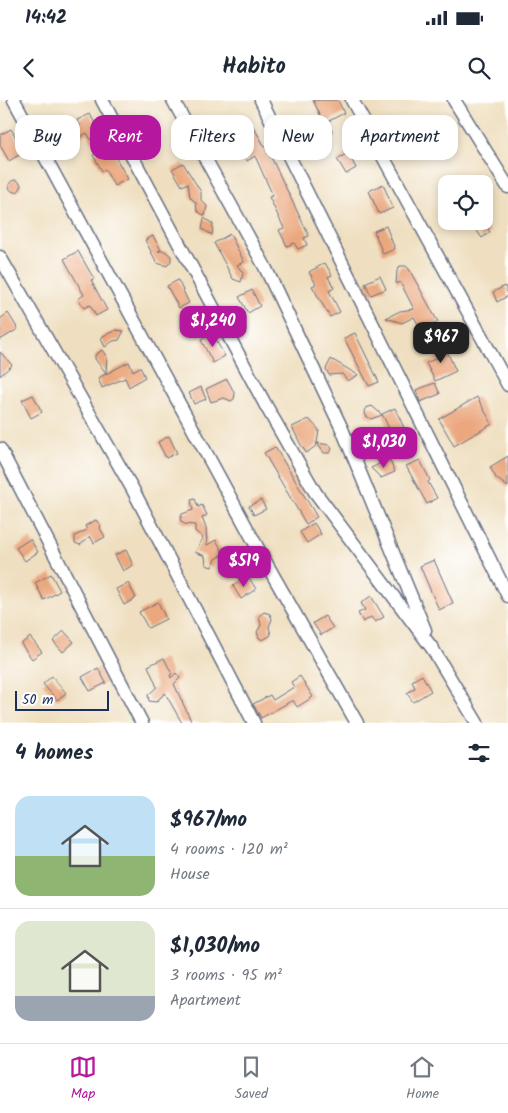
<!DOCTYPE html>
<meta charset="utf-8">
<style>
body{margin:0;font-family:Kalam,sans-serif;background:#f2f2f3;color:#1f2937;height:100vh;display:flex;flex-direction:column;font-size:19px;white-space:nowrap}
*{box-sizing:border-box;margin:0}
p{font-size:16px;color:#747a83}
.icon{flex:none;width:28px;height:28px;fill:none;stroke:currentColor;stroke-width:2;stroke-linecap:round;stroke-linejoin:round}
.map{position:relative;height:623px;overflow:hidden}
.sheet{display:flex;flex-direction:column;background:#fff;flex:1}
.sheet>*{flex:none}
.banner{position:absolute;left:15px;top:15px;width:479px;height:45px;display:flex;gap:10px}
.fabs{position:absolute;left:438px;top:75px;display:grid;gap:10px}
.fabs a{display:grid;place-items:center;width:55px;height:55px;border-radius:10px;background:#fff;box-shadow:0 2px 8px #0003;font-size:25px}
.scale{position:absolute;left:15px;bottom:12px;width:94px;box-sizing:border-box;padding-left:5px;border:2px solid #1b2f5e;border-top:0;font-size:14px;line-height:18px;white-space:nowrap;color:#1b2f5e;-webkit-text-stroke:4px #fff;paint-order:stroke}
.price{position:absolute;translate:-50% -42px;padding:0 11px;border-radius:10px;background:#b5179e;color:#fff;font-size:16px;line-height:32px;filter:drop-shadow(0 1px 2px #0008)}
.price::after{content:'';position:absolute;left:50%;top:30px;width:15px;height:11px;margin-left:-8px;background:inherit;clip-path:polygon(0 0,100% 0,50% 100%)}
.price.selected{background:#222;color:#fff}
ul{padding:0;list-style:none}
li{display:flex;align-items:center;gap:15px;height:125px;padding:0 15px}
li+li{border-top:1px solid #e0e1e3}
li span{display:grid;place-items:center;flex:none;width:140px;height:100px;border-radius:15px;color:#555}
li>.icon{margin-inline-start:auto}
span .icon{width:60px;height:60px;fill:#fffc;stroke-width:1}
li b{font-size:21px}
h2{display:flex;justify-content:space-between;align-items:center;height:60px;padding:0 15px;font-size:21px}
.pill{padding:0 18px;border-radius:15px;background:#fff;box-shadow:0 2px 8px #0003;font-size:18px;line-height:45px}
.pill.selected{background:#b5179e;color:#fff}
.status{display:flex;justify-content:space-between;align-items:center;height:35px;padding:0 25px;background:#fff;direction:ltr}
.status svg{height:14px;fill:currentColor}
header{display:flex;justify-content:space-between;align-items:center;height:65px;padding:0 15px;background:#fff;font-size:22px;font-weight:800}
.menu{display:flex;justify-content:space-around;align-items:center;height:70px;border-top:1px solid #e0e1e3;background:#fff;font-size:14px;color:#747a83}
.menu a{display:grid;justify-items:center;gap:2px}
.menu .selected{color:#b5179e}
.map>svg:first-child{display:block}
</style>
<div class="status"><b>14:42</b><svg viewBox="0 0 49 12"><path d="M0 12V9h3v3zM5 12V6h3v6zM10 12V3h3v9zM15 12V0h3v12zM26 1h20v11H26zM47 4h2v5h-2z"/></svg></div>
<header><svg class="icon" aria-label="back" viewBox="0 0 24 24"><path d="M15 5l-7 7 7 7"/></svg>Habito<svg class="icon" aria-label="search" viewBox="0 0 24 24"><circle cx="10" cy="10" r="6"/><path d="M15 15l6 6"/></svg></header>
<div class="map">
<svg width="508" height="623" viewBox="0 0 508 623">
<rect width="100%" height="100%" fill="#fff"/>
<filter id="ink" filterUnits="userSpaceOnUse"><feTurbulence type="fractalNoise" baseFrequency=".02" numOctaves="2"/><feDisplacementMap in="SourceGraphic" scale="10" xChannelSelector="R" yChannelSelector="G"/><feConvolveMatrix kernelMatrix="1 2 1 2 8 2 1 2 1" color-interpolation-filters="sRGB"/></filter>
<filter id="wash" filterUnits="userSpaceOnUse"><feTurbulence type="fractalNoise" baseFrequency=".0096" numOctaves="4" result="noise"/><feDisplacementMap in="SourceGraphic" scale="20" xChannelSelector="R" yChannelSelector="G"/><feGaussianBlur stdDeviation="1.12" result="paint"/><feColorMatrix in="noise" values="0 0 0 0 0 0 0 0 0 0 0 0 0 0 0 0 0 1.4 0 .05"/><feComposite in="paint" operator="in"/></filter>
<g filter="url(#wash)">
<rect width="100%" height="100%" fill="#efdfc0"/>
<g id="blocks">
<path fill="#eba77e" d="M313 0H338L344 13 327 22 332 31 329 37 325 38 322 35 326 22 324 23Z
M90 14 107 47 109 46 128 79 114 86 105 69 102 71 93 55 98 52 87 33 78 38 73 29 80 26 77 20Z
M224 19 232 20 241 27 250 21 273 61 309 136 304 138 307 145 298 149 294 143 287 146 279 130 284 128 269 97 273 96 255 56 247 61 235 39 229 42Z
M11 29 24 52 9 61 0 45V35Z
M348 53 356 68 346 74 337 59Z
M183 63 201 92V100L207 106 205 116 197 111 196 103 190 97 188 83 182 86 172 69Z
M9 86a6 6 0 1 1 12 0a6 6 0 1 1-12 0Z
M383 84 393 108 379 114 369 91Z
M204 118 213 124 212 135 202 129Z
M470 121H483L490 132 482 138Z
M386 126 395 149 383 154 374 131Z
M230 134 244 162 237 165 243 173 241 182 233 179 214 143Z
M153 136 161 150 158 151H165L171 156V161L167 166 157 163 145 140Z
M78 151 94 179 91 180 107 210 96 216 90 205 84 208 78 199 84 195 64 159Z
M325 163 332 175 328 177 334 188 329 191 340 212 330 217 312 186 316 184 309 172Z
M400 166H406L409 169 438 222 422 231 414 217 402 223 386 218 400 211 414 209 400 182 396 184 397 171Z
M380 176 386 189 371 195 365 183Z
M178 180 189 203 179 208 167 186Z
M505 186 508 196 497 202 493 192Z
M252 190 260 206 248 213 239 197Z
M8 213 18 229 0 240V219Z
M116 230 124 231 119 240 113 241 105 247 101 239 103 236Z
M355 233 379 282 369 286 344 238Z
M212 234 225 256 213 263 201 240Z
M444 245 456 271 435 281 426 263 437 258 434 249Z
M102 250 107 257 106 273 95 259V255Z
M0 252 12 265 0 276Z
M331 259 358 275 348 281 342 274 329 275 326 269Z
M129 262 133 271 140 267 145 277 129 287 125 278 102 288 98 278Z
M227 279 235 294 234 299 231 301 224 298 211 302 206 289Z
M435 283 440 294 420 302 416 290Z
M201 287 206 299 194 304 189 293Z
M33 295 42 312 31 318 22 300Z
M477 297 492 324 454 346 439 319Z
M372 306 382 315 371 319 366 316 365 312 366 308Z
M395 308 405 330 393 336 382 314Z
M309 319 319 330 317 343 330 345 332 349 330 353H324L317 343 316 346 306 353 300 343 292 327Z
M169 336 177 353 166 358 158 342Z
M275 347 317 417 306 424 264 353Z
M508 356V387L496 378 490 367Z
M389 359 395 372 381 378 371 368Z
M420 360 430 380 428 382 437 398 427 404 406 366Z
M195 399 198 407 202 405 207 415 202 418 206 428 207 445 216 440 224 454 216 459 212 467 206 465 205 456 195 452 203 438 195 431V425L184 424 180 420 182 414 193 410 191 400Z
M261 400 266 409 254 415 249 406Z
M96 420 101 426 100 428 105 437 94 443 90 436 80 445 75 443V436L87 430 85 426Z
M314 423 321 434 307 443 300 432Z
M30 439 38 452 25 461 16 448Z
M126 450 133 465 123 471 115 455Z
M434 460 453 503 439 510 420 466Z
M51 474 60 491 44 500 35 483Z
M248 476 256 489 241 499 233 486Z
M128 483 136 498 124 505 116 489Z
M371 496 384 517 375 522 371 517 363 522 358 513 365 510 361 503Z
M158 502 166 519 148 528 139 512Z
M264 512 270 514 272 519 269 527 271 535 263 540 259 538 257 532 261 525 259 516Z
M325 516 333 528 321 535 313 523Z
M64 531 74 542 63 552 53 541Z
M30 537 42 552 32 559 21 544Z
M164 558 172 574 170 575 171 578 176 573 180 578 174 584 192 623H182L165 593 156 602 149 601 148 595 157 587 148 566Z
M98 568 106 583 90 591 82 577Z
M422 575 431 591 413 602 407 593 415 588 412 581Z
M52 576 66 593 57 600 43 584Z
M300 576 313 597 297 607 293 600 261 618 253 604 270 595 273 600 294 587 291 582Z"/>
</g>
</g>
<g filter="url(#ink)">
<use href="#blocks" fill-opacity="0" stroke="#656d80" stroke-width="1"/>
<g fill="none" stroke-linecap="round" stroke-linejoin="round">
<defs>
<path id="minor" d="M14 0 261 454 357 623
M102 0 265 304 315 392 432 548 477 623
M173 0 265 167 342 329 425 530
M261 0 508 496
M352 0 508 285
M454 0 508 87
M0 157 132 388 254 623
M0 349 142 623"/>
</defs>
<use href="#minor" stroke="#656d80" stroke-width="15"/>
<use href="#minor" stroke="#fff" stroke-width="12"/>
</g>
</g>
</svg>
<div class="fabs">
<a><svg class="icon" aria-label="locate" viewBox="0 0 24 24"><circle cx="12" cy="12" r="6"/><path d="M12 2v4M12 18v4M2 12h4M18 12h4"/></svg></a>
</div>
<div class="scale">50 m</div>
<b class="price" style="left:213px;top:248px">$1,240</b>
<b class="price selected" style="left:441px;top:264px">$967</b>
<b class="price" style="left:384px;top:369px">$1,030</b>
<b class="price" style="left:244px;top:488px">$519</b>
<div class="banner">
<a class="pill">Buy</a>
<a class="pill selected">Rent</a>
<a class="pill">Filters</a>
<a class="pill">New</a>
<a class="pill">Apartment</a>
</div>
</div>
<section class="sheet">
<h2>4 homes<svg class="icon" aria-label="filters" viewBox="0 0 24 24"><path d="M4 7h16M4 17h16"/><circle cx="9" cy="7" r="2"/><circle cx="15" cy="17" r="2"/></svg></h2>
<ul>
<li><span style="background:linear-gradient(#bfe0f5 60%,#8fb573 0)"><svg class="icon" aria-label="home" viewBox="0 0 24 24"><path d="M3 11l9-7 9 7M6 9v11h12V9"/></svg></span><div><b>$967/mo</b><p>4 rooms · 120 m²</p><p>House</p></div></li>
<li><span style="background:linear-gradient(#dfe7d0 75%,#9aa5b1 0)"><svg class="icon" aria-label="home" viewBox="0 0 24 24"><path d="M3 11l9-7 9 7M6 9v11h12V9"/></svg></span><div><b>$1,030/mo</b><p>3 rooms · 95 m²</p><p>Apartment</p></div></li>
</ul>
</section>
<nav class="menu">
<a class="selected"><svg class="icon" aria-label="map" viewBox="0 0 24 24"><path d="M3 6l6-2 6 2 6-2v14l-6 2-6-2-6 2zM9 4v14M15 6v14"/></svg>Map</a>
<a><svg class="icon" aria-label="saved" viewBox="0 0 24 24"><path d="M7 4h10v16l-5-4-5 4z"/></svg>Saved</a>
<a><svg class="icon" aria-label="home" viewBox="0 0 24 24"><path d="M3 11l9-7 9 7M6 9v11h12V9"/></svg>Home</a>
</nav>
